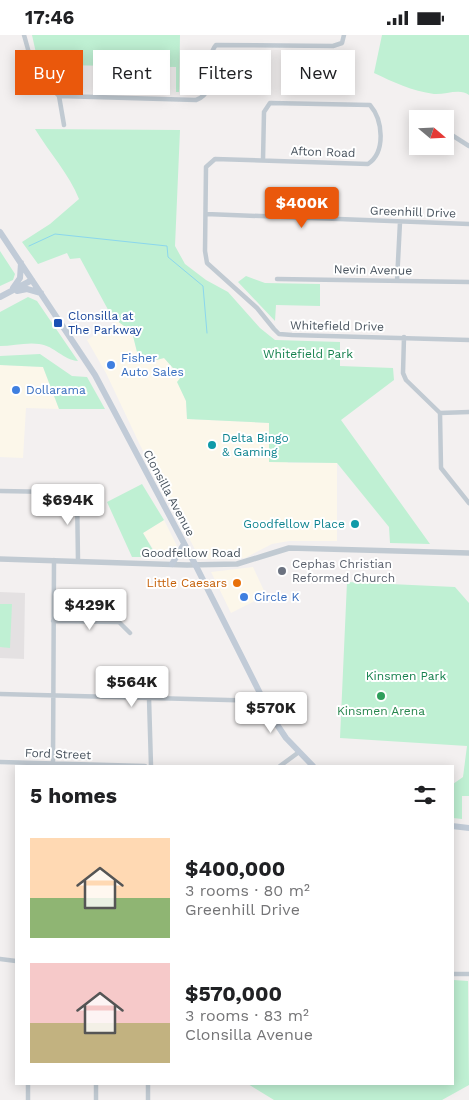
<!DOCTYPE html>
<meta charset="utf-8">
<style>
body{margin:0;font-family:"Work Sans",sans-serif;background:#f6f6f6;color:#202124;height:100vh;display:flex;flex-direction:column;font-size:19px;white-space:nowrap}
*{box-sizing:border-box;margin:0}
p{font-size:16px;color:#757577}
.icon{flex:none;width:28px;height:28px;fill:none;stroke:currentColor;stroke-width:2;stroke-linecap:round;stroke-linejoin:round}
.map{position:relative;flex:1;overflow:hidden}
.side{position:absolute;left:15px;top:730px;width:439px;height:320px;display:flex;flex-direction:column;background:#fff;border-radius:0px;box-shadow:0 2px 12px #0003}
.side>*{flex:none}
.hud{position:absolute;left:15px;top:15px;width:440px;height:45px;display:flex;gap:10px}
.needle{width:32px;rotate:109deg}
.controls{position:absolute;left:409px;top:75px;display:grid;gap:10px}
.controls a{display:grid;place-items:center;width:45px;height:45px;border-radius:0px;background:#fff;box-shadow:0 2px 12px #0003;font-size:25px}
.price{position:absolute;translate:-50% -42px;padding:0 11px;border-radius:5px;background:#fff;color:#222;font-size:16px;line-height:32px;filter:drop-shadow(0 1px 2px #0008)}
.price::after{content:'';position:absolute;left:50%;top:30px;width:15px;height:11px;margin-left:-8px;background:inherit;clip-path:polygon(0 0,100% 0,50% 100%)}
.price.active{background:#ea580c;color:#fff}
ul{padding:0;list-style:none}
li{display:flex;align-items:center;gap:15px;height:125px;padding:0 15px}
li span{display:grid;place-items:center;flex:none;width:140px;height:100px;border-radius:0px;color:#555}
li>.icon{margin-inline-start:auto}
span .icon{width:60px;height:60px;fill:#fffc;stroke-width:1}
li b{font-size:21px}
h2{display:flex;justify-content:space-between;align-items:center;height:60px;padding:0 15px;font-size:21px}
.chip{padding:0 18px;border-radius:0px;background:#fff;box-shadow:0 2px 12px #0003;font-size:18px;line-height:45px}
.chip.active{background:#ea580c;color:#fff}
.status{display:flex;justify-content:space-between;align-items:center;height:35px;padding:0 25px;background:#fff;direction:ltr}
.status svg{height:14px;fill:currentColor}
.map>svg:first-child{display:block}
</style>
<div class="status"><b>17:46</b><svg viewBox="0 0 49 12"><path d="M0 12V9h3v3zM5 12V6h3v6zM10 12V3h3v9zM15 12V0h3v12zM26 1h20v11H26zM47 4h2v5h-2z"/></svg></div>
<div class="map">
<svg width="469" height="1065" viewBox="0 0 469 1065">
<rect width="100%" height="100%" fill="#f3f0f0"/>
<path fill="#fcf7ea" d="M117 286 132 297 140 329 164 323 181 342 178 347 186 366 187 384 269 388 288 428H337V506H289L272 509 245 523 200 524 140 410 106 338 87 305Z
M0 330 43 332 59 374 26 373 23 423 0 422Z
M164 485 177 511 166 518 155 517 143 498Z
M253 532 266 560 231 578 211 537Z"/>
<path fill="#e4e1e2" d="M0 557 25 558 24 624 0 623Z"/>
<path fill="#bff0d3" d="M32 0H180L179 57H176V32L58 30 45 37 38 27Z
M382 0H469V60C460 53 445 60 434 59 412 56 393 47 374 38Z
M35 94 180 95 175 211 185 229 206 245 228 257 260 293 275 305 340 307V331L393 333 394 345 341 385 430 509 390 508 389 492 337 428 269 427V388L187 384 186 366 177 347 181 342 164 323 140 329 132 297 112 282 80 223 70 224 67 218 38 229 22 207 50 189 79 164C69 139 49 117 35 94Z
M0 216 15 239 13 245 0 251Z
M246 241 265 248 320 249V271L276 270 275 286 238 247Z
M28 262 37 266 78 326C63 325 55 311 39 309 27 307 12 311 0 311V277Z
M40 319 72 341 87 342 105 374H59L43 332 0 330V321Z
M142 449 164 485 143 498 157 522H132L107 467Z
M347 547 455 552 469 568V761H462V784L453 783V749L463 742 467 711 340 703Z
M0 569H12L10 613 0 612Z
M453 945 468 946 469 1050 442 1065H274L248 1049H452Z"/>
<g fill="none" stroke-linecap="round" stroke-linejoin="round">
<path stroke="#8bd7ed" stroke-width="1" d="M29 211 55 199 167 211 168 222 203 251 207 298"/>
<path stroke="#c1cad2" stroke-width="4.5" d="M24 0 34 36 59 61 64 90
M59 61 196 65C219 58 203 25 216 10L333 11 342 8 344 0
M447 97 469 111
M263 125 264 77 270 68 370 70C383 85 386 117 368 129L215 124 206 132 205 216 207 228 257 273 274 294 279 299 292 300 469 305
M206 179 469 189
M277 244 469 247
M397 246 400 187
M404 302 403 338 406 345 440 378 441 433 469 468
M440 378 469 377
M73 452 77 457 78 526
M0 456 56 457
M53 586 119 587 130 598
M0 659 265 666
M149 663 151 731
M0 727 145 731
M53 731 54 525
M280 731 299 717
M0 924 16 926
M452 939H469
M28 1049V1065
M96 1049V1065
M148 1049V1065"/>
<path stroke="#c1cad2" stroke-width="5.5" d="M0 524 187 530 237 529 289 513 469 518"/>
<path stroke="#c1cbd7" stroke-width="6" d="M0 197 95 340 195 529 272 682 286 703 313 731
M13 253 20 243 21 228
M17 256 27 254 41 258
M0 262 32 245
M172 529 184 509
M452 791 469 793"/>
</g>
<rect fill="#1a4fb4" stroke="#fff" stroke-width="2" x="53" y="283" width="10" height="10" rx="2.5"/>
<g fill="#3f7fe0" stroke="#fff" stroke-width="2">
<circle cx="111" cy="330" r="5"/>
<circle cx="16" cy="355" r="5"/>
<circle cx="244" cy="562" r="5"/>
</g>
<g fill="#0f9aa8" stroke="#fff" stroke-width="2">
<circle cx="212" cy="410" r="5"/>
<circle cx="355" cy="489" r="5"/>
</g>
<circle fill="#6b7280" stroke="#fff" stroke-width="2" cx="282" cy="536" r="5"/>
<circle fill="#e8710a" stroke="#fff" stroke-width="2" cx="237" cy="548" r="5"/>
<circle fill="#2e9e5b" stroke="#fff" stroke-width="2" cx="381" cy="661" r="5"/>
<g text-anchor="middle" stroke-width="4" stroke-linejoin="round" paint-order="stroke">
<g font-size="12" fill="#48535e" stroke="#fff">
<text transform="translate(323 117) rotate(2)" y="4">Afton Road</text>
<text transform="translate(413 177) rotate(2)" y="4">Greenhill Drive</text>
<text transform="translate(373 235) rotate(1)" y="4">Nevin Avenue</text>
<text transform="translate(337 291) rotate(1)" y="4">Whitefield Drive</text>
<text transform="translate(169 458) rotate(62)" y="4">Clonsilla Avenue</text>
<text x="191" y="522">Goodfellow Road</text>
<text transform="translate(58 719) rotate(2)" y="4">Ford Street</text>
</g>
<g font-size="12" fill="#164399" stroke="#fff" text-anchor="start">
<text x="68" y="285">Clonsilla at<tspan x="68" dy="14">The Parkway</tspan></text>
</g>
<g font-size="12" fill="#16814e" stroke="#fff">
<text x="308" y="323">Whitefield Park</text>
<text x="406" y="645">Kinsmen Park</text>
</g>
<g font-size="12" fill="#366cbe" stroke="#fff" text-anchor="start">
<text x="121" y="327">Fisher<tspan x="121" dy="14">Auto Sales</tspan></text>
<text x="26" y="359">Dollarama</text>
<text x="254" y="566">Circle K</text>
</g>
<g font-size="12" fill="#0d838f" stroke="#fff" text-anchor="start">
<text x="222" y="407">Delta Bingo<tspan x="222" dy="14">&amp; Gaming</tspan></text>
<text x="345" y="493" text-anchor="end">Goodfellow Place</text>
</g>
<g font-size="12" fill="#5b616d" stroke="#fff" text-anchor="start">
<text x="292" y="533">Cephas Christian<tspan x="292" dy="14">Reformed Church</tspan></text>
</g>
<g font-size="12" fill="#c56008" stroke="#fff" text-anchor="end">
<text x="227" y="552">Little Caesars</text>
</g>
<g font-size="12" fill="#27864d" stroke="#fff">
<text x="381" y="680">Kinsmen Arena</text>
</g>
</g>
</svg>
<div class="controls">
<a><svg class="needle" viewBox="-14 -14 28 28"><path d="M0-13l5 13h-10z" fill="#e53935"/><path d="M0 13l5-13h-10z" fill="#757577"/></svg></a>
</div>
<b class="price active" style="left:302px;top:194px">$400K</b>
<b class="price" style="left:68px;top:491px">$694K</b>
<b class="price" style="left:90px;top:596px">$429K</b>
<b class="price" style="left:132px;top:673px">$564K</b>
<b class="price" style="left:271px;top:699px">$570K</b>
<div class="hud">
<a class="chip active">Buy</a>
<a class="chip">Rent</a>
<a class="chip">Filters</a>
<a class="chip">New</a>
</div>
<section class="side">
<h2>5 homes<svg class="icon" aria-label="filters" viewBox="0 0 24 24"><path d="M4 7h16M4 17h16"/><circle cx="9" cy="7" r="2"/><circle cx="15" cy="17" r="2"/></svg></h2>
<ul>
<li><span style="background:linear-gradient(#ffd9b3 60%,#8fb573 0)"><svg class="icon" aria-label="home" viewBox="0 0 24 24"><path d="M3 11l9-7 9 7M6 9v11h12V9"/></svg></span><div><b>$400,000</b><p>3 rooms · 80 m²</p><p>Greenhill Drive</p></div></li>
<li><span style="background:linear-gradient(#f6c9c9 60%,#c2b280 0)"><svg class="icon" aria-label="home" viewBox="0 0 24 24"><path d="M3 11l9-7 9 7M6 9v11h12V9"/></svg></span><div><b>$570,000</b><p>3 rooms · 83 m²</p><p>Clonsilla Avenue</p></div></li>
</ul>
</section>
</div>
